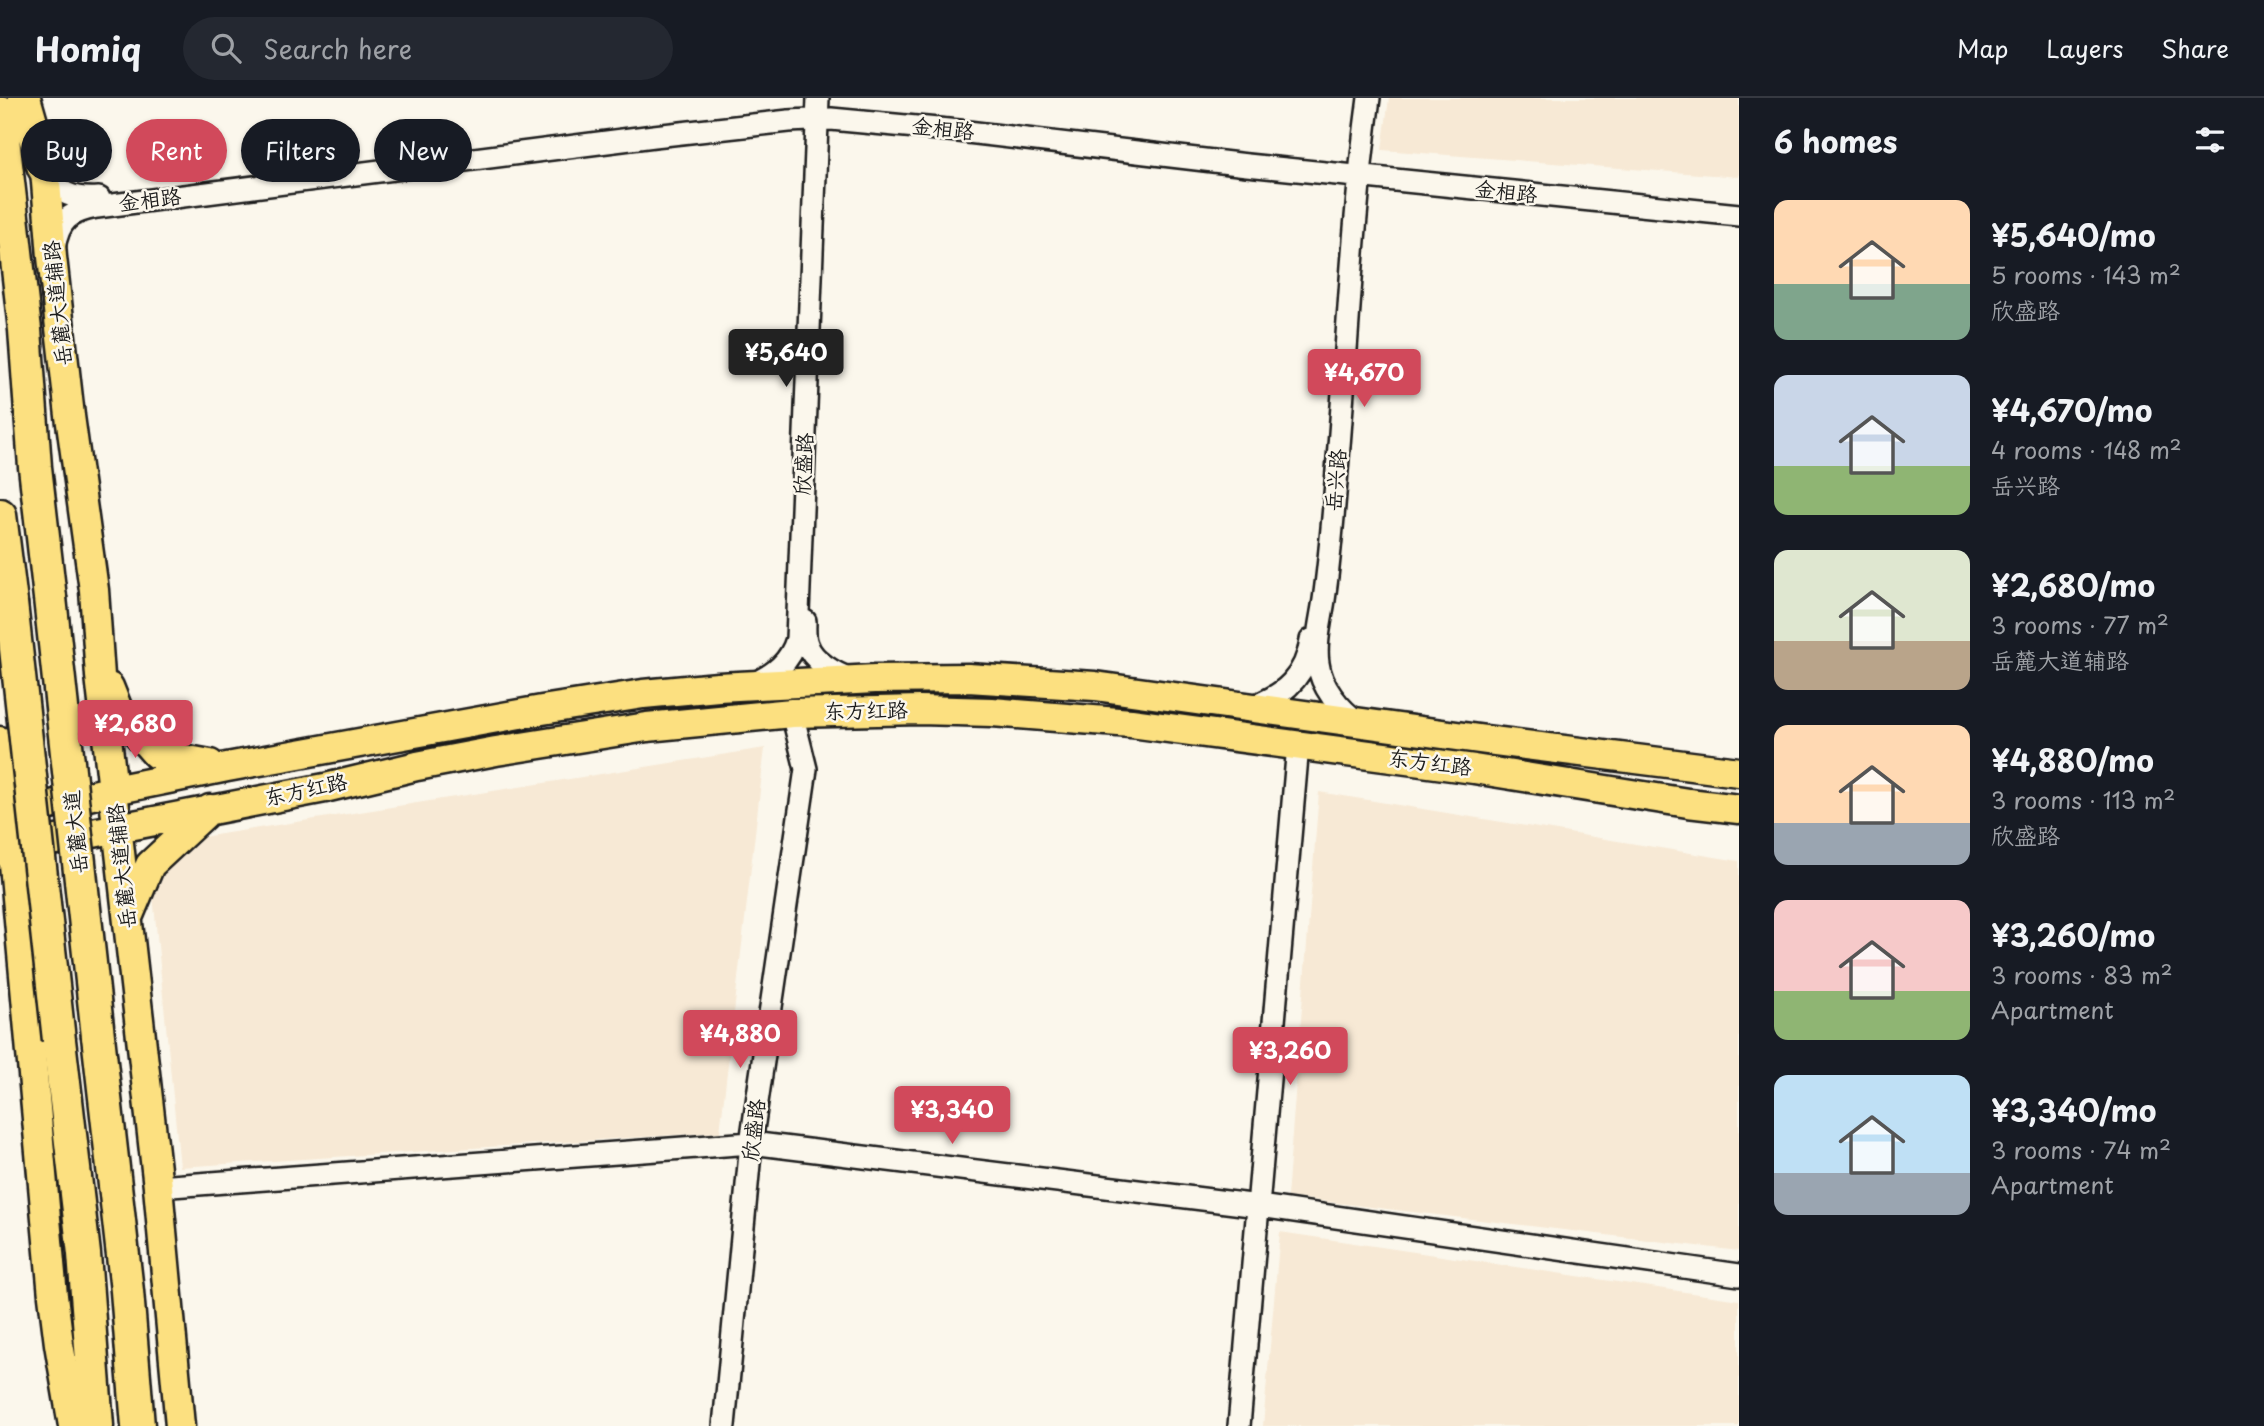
<!DOCTYPE html>
<meta charset="utf-8">
<style>
body{margin:0;font-family:"Playpen Sans","LXGW WenKai TC",sans-serif;background:#242831;color:#f1f3f6;height:100vh;display:flex;flex-direction:column;font-size:26px;white-space:nowrap}
*{box-sizing:border-box;margin:0}
p{font-size:23px;color:#9ea1a6}
.icon{flex:none;width:38px;height:38px;fill:none;stroke:currentColor;stroke-width:2;stroke-linecap:round;stroke-linejoin:round}
.map{position:relative;flex:1;overflow:hidden}
.sheet{display:flex;flex-direction:column;background:#171b24;width:525px}
.sheet>*{flex:none}
.guide{position:absolute;left:21px;top:21px;width:665px;height:63px;display:flex;gap:14px}
.price{position:absolute;translate:-50% -60px;padding:0 16px;border-radius:7px;background:#d1495b;color:#fff;font-size:23px;line-height:46px;filter:drop-shadow(0 2px 4px #0008)}
.price::after{content:'';position:absolute;left:50%;top:42px;width:21px;height:16px;margin-left:-10px;background:inherit;clip-path:polygon(0 0,100% 0,50% 100%)}
.price.on{background:#222;color:#fff}
ul{padding:0;list-style:none}
li{display:flex;align-items:center;gap:21px;height:175px;padding:0 35px}
li span{display:grid;place-items:center;flex:none;width:196px;height:140px;border-radius:14px;color:#555}
li>.icon{margin-inline-start:auto}
span .icon{width:84px;height:84px;fill:#fffc;stroke-width:1}
li b{font-size:30px}
h2{display:flex;justify-content:space-between;align-items:center;height:84px;padding:0 35px;font-size:30px}
.tag{padding:0 24px;border-radius:32px;background:#171b24;box-shadow:0 2px 5px #0004;font-size:24px;line-height:63px}
.tag.on{background:#d1495b;color:#fff}
header{display:flex;align-items:center;gap:42px;box-sizing:border-box;height:98px;padding:0 35px;background:#171b24;border-bottom:2px solid #363941}
header strong{font-size:33px}
nav{display:flex;gap:38px;margin-inline-start:auto;font-size:24px}
.search{width:490px;height:63px;background:#242831;display:flex;align-items:center;gap:18px;box-sizing:border-box;padding:0 24px;border-radius:38px;color:#9ea1a6;font-size:26px}
main{display:flex;flex:1;min-height:0}
.map>svg:first-child{display:block}
</style>
<header>
<strong>Homiq</strong>
<div class="search"><svg class="icon" aria-label="search" viewBox="0 0 24 24"><circle cx="10" cy="10" r="6"/><path d="M15 15l6 6"/></svg>Search here</div>
<nav><a>Map</a><a>Layers</a><a>Share</a></nav>
</header>
<main>
<div class="map">
<svg width="1739" height="1328" viewBox="0 0 1739 1328">
<rect width="100%" height="100%" fill="#fbf7ec"/>
<filter id="ink" filterUnits="userSpaceOnUse"><feTurbulence type="fractalNoise" baseFrequency=".0143" numOctaves="2"/><feDisplacementMap in="SourceGraphic" scale="14" xChannelSelector="R" yChannelSelector="G"/><feConvolveMatrix kernelMatrix="1 2 1 2 8 2 1 2 1" color-interpolation-filters="sRGB"/></filter>
<g filter="url(#ink)">
<path fill="#f7e9d5" d="M1389 0H1739V79L1382 52Z
M765 650 720 1034 180 1069 151 777 196 740Z
M1319 694 1739 763V1153L1287 1099Z
M1280 1134 1739 1202V1328H1263Z"/>
<g fill="none" stroke-linecap="round" stroke-linejoin="round">
<defs>
<path id="minor" d="M44 70C54 95 74 102 99 100
M54 150C59 122 69 114 97 109L654 38 789 23 831 21 959 33 1247 67 1739 117
M805 523C805 530 804 539 807 546 812 563 836 576 851 581
M753 586C775 576 790 564 797 541L818 0
M1251 609C1284 598 1306 578 1311 542
M1359 625C1339 611 1321 589 1318 565 1315 545 1321 522 1324 502 1329 467 1332 432 1335 396 1347 264 1351 132 1369 0
M158 1089 751 1045 1259 1108 1739 1177
M724 1328 751 1045 806 671 792 615
M1239 1328 1298 647"/>
<path id="major" d="M43 47 52 159 70 318 94 492 100 578 158 1089 180 1328
M109 589 119 614 156 656 210 666
M0 643 7 689 53 1198 59 1246 73 1328
M0 719 114 692 227 669 542 612 643 596 718 589 875 581 968 580 1095 588 1486 642 1739 674
M0 753 325 690 417 668 496 653 647 629 792 615 920 612 992 614 1131 625 1474 671 1688 705 1739 711
M129 817 150 767 210 711"/>
<path id="highway" d="M24 0 44 70
M0 14 25 232 35 369 50 500
M0 417 11 505
M98 938 127 1193 138 1328
M59 942 84 1156 97 1328"/>
</defs>
<use href="#minor" stroke="#1c1c1c" stroke-width="26"/>
<use href="#major" stroke="#1c1c1c" stroke-width="33"/>
<use href="#highway" stroke="#1c1c1c" stroke-width="37"/>
<use href="#minor" stroke="#fbf7ec" stroke-width="21"/>
<use href="#major" stroke="#fce080" stroke-width="28"/>
<use href="#highway" stroke="#fce080" stroke-width="32"/>
<defs>
<path id="highway-bridge" d="M50 500 98 938
M11 505 59 942"/>
</defs>
<use href="#highway-bridge" stroke="#1c1c1c" stroke-width="37" stroke-linecap="butt"/>
<use href="#highway-bridge" stroke="#fce080" stroke-width="32"/>
</g>
</g>
<g text-anchor="middle" stroke-width="5" stroke-linejoin="round" paint-order="stroke">
<g font-size="21" fill="#1c1c1c" stroke="#fbf7ec">
<text transform="translate(943 31) rotate(6)" y="7">金相路</text>
<text transform="translate(1506 94) rotate(6)" y="7">金相路</text>
<text transform="translate(150 102) rotate(-7)" y="7">金相路</text>
<text transform="translate(58 205) rotate(-96)" y="7">岳麓大道辅路</text>
<text transform="translate(804 366) rotate(-87)" y="7">欣盛路</text>
<text transform="translate(1336 382) rotate(-85)" y="7">岳兴路</text>
<text transform="translate(866 613) rotate(-1)" y="7">东方红路</text>
<text transform="translate(1430 665) rotate(7)" y="7">东方红路</text>
<text transform="translate(306 692) rotate(-12)" y="7">东方红路</text>
<text transform="translate(76 734) rotate(-96)" y="7">岳麓大道</text>
<text transform="translate(122 768) rotate(-96)" y="7">岳麓大道辅路</text>
<text transform="translate(754 1032) rotate(-83)" y="7">欣盛路</text>
</g>
</g>
</svg>
<b class="price on" style="left:786px;top:291px">¥5,640</b>
<b class="price" style="left:1364px;top:311px">¥4,670</b>
<b class="price" style="left:135px;top:662px">¥2,680</b>
<b class="price" style="left:740px;top:972px">¥4,880</b>
<b class="price" style="left:1290px;top:989px">¥3,260</b>
<b class="price" style="left:952px;top:1048px">¥3,340</b>
<div class="guide">
<a class="tag">Buy</a>
<a class="tag on">Rent</a>
<a class="tag">Filters</a>
<a class="tag">New</a>
</div>
</div>
<section class="sheet">
<h2>6 homes<svg class="icon" aria-label="filters" viewBox="0 0 24 24"><path d="M4 7h16M4 17h16"/><circle cx="9" cy="7" r="2"/><circle cx="15" cy="17" r="2"/></svg></h2>
<ul>
<li><span style="background:linear-gradient(#ffd9b3 60%,#7fa58c 0)"><svg class="icon" aria-label="home" viewBox="0 0 24 24"><path d="M3 11l9-7 9 7M6 9v11h12V9"/></svg></span><div><b>¥5,640/mo</b><p>5 rooms · 143 m²</p><p>欣盛路</p></div></li>
<li><span style="background:linear-gradient(#c9d6e8 65%,#8fb573 0)"><svg class="icon" aria-label="home" viewBox="0 0 24 24"><path d="M3 11l9-7 9 7M6 9v11h12V9"/></svg></span><div><b>¥4,670/mo</b><p>4 rooms · 148 m²</p><p>岳兴路</p></div></li>
<li><span style="background:linear-gradient(#dfe7d0 65%,#b9a48a 0)"><svg class="icon" aria-label="home" viewBox="0 0 24 24"><path d="M3 11l9-7 9 7M6 9v11h12V9"/></svg></span><div><b>¥2,680/mo</b><p>3 rooms · 77 m²</p><p>岳麓大道辅路</p></div></li>
<li><span style="background:linear-gradient(#ffd9b3 70%,#9aa5b1 0)"><svg class="icon" aria-label="home" viewBox="0 0 24 24"><path d="M3 11l9-7 9 7M6 9v11h12V9"/></svg></span><div><b>¥4,880/mo</b><p>3 rooms · 113 m²</p><p>欣盛路</p></div></li>
<li><span style="background:linear-gradient(#f6c9c9 65%,#8fb573 0)"><svg class="icon" aria-label="home" viewBox="0 0 24 24"><path d="M3 11l9-7 9 7M6 9v11h12V9"/></svg></span><div><b>¥3,260/mo</b><p>3 rooms · 83 m²</p><p>Apartment</p></div></li>
<li><span style="background:linear-gradient(#bfe0f5 70%,#9aa5b1 0)"><svg class="icon" aria-label="home" viewBox="0 0 24 24"><path d="M3 11l9-7 9 7M6 9v11h12V9"/></svg></span><div><b>¥3,340/mo</b><p>3 rooms · 74 m²</p><p>Apartment</p></div></li>
</ul>
</section>
</main>
